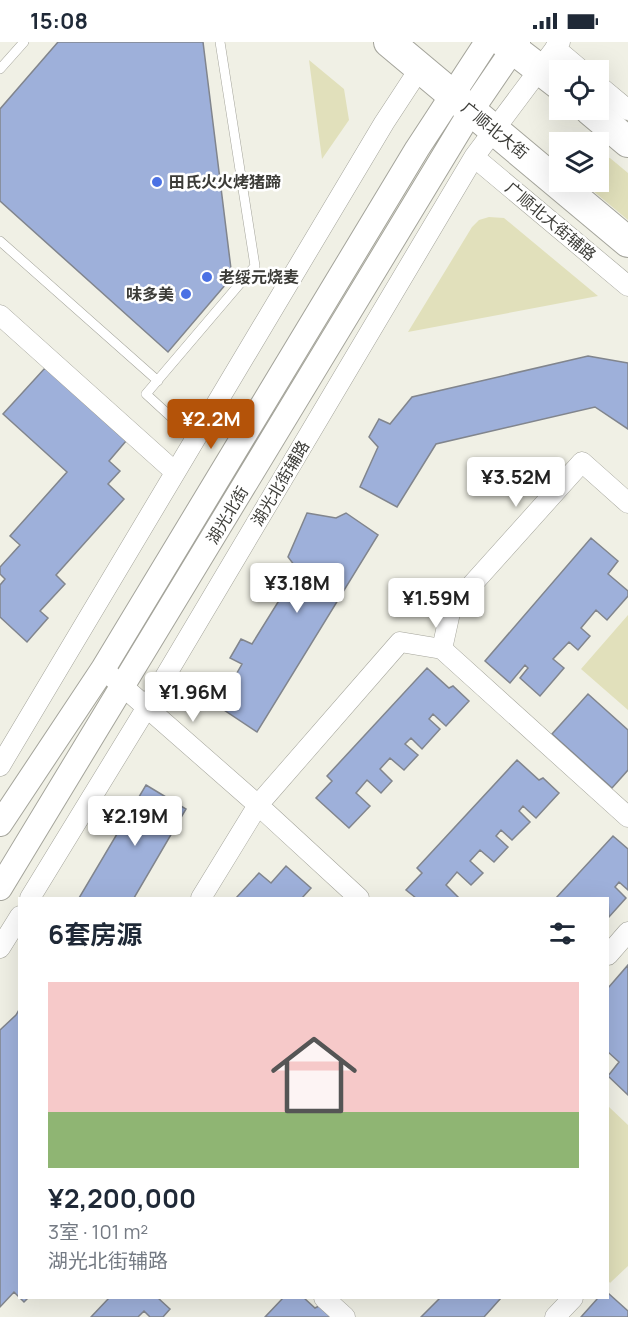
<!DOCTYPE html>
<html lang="zh">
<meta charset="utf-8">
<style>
body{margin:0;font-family:Manrope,"Noto Sans SC",sans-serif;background:#f2f2f3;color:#1f2937;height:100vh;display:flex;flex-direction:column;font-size:22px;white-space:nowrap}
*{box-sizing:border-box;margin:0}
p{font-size:20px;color:#747a83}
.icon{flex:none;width:33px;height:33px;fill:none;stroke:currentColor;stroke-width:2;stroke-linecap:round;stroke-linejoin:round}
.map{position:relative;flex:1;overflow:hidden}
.panel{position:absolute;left:18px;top:855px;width:591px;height:402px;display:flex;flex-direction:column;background:#fff;border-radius:0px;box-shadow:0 6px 24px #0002}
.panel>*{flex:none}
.buttons{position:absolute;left:549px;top:18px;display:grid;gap:12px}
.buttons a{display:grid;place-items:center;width:60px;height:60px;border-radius:0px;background:#fff;box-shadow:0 6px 24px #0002;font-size:30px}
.price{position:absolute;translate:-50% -51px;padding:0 14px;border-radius:6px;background:#fff;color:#222;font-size:20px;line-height:39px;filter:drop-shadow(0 2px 3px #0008)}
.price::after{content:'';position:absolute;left:50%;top:36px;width:18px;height:14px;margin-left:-9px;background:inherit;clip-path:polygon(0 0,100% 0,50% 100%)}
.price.active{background:#b45309;color:#fff}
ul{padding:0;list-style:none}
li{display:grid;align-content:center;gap:12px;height:318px;padding:0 30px}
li+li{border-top:2px solid #e0e1e3}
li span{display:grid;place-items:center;height:186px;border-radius:0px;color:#555}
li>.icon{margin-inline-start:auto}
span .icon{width:108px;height:108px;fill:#fffc;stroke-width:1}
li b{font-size:26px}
h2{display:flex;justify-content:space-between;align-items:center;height:72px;padding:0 30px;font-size:26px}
.status{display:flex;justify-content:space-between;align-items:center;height:42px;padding:0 30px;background:#fff;direction:ltr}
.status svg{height:16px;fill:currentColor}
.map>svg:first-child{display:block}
</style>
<div class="status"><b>15:08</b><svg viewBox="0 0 49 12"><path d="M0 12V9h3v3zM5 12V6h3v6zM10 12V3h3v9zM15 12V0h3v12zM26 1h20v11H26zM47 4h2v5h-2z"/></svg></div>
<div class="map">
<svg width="628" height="1275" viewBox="0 0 628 1275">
<rect width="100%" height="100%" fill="#f0f0e5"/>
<path fill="#e1e0bb" d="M309 18 344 47 349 78 322 117Z
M599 115 610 116 628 131V178L586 143 585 140H598Z
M489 175 504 176 598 254 408 290 472 185 479 178Z
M628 573V668L581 627Z
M608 1064 628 1083V1224L610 1241 608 1238Z"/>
<path fill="#9eb0da" stroke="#81858d" stroke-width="1.5" d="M58 0H203L232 235 168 310 0 159V67Z
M588 314 628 321V387L595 365 436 402 397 465 360 445 378 405 369 395 379 377 390 382 412 355Z
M45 326 126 399 109 419 120 429 108 442 124 457 56 533 65 542 40 569 48 576 27 600 0 575V543L5 537 0 532V525L20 503 10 494 67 430 3 372Z
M307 471 336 476 346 471 378 493 257 690 218 664 242 622 230 616 241 597 252 602 298 528 288 515Z
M591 496 618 519 608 532 628 549V554L607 578 596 568 581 586 590 594 578 608 569 600 553 617 564 626 540 654 520 636 528 626 525 623 510 641 485 619Z
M427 626 449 646 453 644 469 659 446 684 433 672 429 677 440 687 422 707 411 696 405 702 418 713 404 728 390 716 380 727 392 739 381 751 367 738 356 751 370 764 349 786 316 756 332 739 327 734Z
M588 652 628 688V728L612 746 552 692Z
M517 718 539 738 543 736 559 751 536 776 523 764 519 769 530 780 512 798 501 788 496 794 508 805 494 820 480 808 470 819 483 831 471 843 457 830 446 843 459 856H416L406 848 422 831 417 826Z
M146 743 186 767 134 856H79Z
M613 794 628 807V848L619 840 615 845 626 856 609 875 608 856H556Z
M286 824 311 846 302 856H236L259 831 271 841Z
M628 923V1053L608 1034 619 1020 608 1010V946Z
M20 966V1256H28L24 1260 14 1250 0 1265V988L16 973Z
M608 1251 628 1269V1275H581L598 1256H608Z
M109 1256H158L170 1267 163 1275H150L144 1269 138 1275H91Z
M283 1256H304L315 1266 319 1264 331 1275H265Z
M440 1256H501L484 1275H421Z"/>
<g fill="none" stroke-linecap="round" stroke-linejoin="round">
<defs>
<path id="service" d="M0 27 24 0
M0 199 158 339
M195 397 146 352 255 224 220 0"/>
<path id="minor" d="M555 6 581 28
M598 43 628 68
M474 115 628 244
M0 273 175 430
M442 607 451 566 582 420 628 461
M103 627 258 763 359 856
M0 724 384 81 420 26
M30 856 147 665 474 115 560 0
M201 856 258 763 400 600 442 607 628 775
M0 906 20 874
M608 913 628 890
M324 1256 345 1275
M555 1275 573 1256"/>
<path id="tertiary" d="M0 782 103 627 417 107 487 0
M0 846 471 69 518 0"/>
<path id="primary" d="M389 0 628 200
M504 0 560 43
M590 68 628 100"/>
</defs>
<use href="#service" stroke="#a4a49b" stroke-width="10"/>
<use href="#minor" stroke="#a4a49b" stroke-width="21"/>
<use href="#tertiary" stroke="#a4a49b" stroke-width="26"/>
<use href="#primary" stroke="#a4a49b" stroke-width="32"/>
<use href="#service" stroke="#fff" stroke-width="9"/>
<use href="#minor" stroke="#fff" stroke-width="20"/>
<use href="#tertiary" stroke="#fff" stroke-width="24"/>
<use href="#primary" stroke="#fff" stroke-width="30"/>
</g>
<g fill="#4b71e4" stroke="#fff" stroke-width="2">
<circle cx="157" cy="140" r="6"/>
<circle cx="207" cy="235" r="6"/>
<circle cx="186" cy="252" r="6"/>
</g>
<g text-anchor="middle" stroke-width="5" stroke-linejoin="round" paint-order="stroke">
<g font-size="16" fill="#3c3c38" stroke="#fff">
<text transform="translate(495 88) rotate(39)" y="6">广顺北大街</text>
<text transform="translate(551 179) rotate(40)" y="6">广顺北大街辅路</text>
<text transform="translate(280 441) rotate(-59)" y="6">湖光北街辅路</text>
<text transform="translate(227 473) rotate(-59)" y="6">湖光北街</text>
</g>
<g font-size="16" font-weight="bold" fill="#3c3c38" stroke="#fff" text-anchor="start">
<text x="169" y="146">田氏火火烤猪蹄</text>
<text x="219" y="241">老绥元烧麦</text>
<text x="174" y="258" text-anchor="end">味多美</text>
</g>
</g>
</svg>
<div class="buttons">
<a><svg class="icon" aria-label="locate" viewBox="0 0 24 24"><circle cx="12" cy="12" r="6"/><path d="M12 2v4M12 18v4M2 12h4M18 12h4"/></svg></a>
<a><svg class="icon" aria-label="layers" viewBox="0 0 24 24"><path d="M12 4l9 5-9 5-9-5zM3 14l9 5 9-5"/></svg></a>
</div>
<b class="price active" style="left:211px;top:408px">¥2.2M</b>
<b class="price" style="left:516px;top:466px">¥3.52M</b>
<b class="price" style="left:297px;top:572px">¥3.18M</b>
<b class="price" style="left:436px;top:587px">¥1.59M</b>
<b class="price" style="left:193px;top:681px">¥1.96M</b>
<b class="price" style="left:135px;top:805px">¥2.19M</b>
<section class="panel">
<h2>6套房源<svg class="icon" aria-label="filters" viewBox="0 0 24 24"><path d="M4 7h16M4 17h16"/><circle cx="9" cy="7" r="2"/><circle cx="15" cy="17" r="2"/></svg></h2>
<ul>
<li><span style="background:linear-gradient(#f6c9c9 70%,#8fb573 0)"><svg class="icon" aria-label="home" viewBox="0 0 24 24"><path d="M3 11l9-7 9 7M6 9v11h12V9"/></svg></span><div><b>¥2,200,000</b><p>3室 · 101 m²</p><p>湖光北街辅路</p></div></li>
</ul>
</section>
</div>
